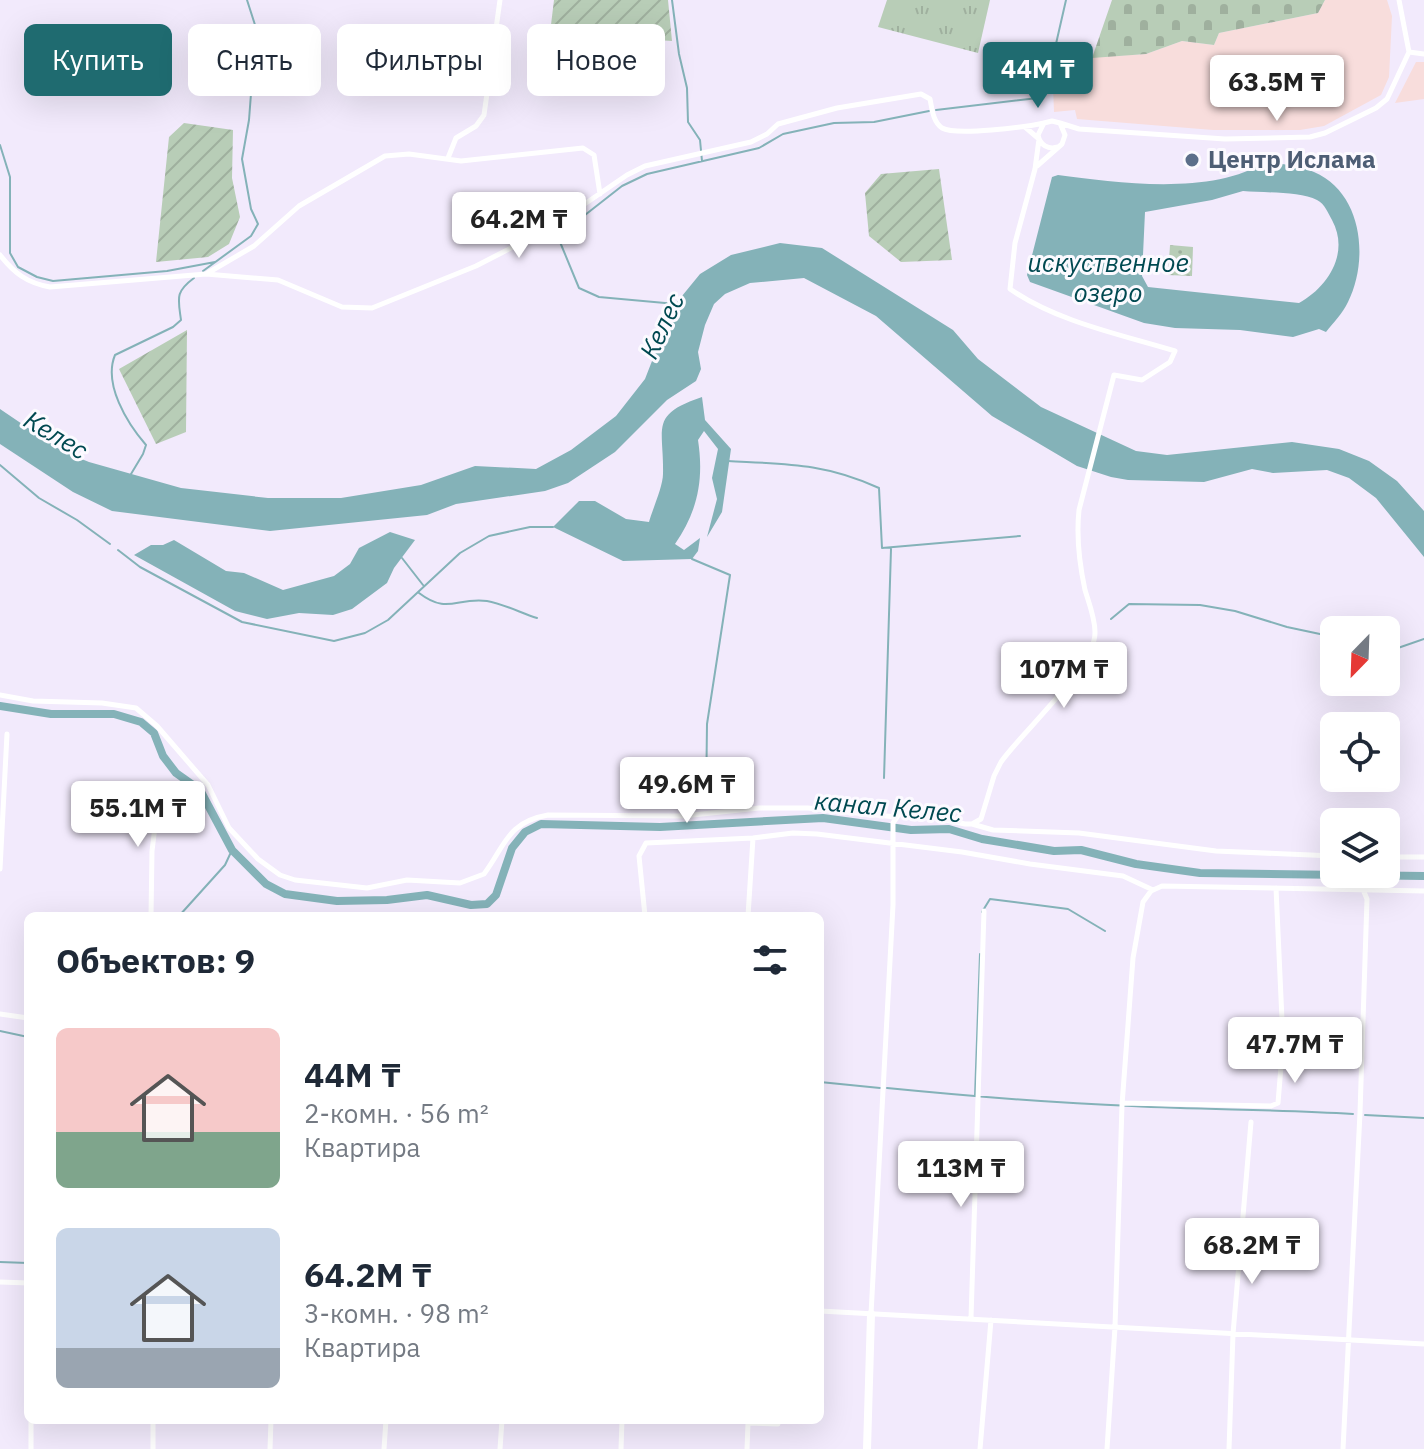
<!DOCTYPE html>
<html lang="ru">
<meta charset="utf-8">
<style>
body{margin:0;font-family:"IBM Plex Sans",sans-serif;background:#f6f6f7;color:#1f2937;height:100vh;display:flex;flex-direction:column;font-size:30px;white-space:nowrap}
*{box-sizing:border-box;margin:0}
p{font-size:26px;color:#747a83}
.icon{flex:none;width:44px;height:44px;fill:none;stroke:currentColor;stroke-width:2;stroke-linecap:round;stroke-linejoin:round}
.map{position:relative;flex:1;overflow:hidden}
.drawer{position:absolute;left:24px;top:912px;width:800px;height:512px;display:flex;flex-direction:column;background:#fff;border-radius:12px;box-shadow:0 8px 32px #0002}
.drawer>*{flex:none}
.top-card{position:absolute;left:24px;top:24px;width:800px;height:72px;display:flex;gap:16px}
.needle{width:52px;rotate:203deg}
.buttons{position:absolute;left:1320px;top:616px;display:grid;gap:16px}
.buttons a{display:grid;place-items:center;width:80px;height:80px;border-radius:12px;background:#fff;box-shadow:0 8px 32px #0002;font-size:40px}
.price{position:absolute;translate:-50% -68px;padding:0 18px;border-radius:8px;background:#fff;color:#222;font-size:26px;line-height:52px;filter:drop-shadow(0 2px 4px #0008)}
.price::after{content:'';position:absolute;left:50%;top:48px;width:24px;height:18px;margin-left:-12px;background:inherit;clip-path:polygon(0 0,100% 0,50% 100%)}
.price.on{background:#1f6b70;color:#fff}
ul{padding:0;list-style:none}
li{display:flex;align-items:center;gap:24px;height:200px;padding:0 32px}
li span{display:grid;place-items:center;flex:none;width:224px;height:160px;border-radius:12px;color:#555}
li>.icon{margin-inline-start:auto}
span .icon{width:96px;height:96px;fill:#fffc;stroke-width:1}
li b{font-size:34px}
h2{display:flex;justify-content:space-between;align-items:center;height:96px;padding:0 32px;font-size:34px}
.pill{padding:0 28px;border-radius:12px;background:#fff;box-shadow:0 8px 32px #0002;font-size:28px;line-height:72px}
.pill.on{background:#1f6b70;color:#fff}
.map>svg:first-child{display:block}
</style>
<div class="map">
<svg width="1424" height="1449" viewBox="0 0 1424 1449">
<defs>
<pattern id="grass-dots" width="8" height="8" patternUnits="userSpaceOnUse" patternTransform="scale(2)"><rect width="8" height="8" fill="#b8cdb7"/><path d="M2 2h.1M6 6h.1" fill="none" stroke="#9fb09e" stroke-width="1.8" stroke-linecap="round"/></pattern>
<pattern id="cemetery-stones" width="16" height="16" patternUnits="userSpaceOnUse" patternTransform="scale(2)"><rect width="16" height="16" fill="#b8cdb7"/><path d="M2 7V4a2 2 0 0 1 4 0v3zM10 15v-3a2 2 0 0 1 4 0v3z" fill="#9fb09e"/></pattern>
<pattern id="park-tufts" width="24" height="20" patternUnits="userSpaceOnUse" patternTransform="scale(2)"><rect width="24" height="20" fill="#b8cdb7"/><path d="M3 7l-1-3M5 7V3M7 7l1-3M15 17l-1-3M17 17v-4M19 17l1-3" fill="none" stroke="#9fb09e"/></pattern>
<pattern id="garden-furrows" width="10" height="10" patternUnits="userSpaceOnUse" patternTransform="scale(2)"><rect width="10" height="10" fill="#b8cdb7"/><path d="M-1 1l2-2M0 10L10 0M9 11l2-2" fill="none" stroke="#9fb09e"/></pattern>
</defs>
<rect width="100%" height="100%" fill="#f2eafc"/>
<path fill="#f8dddc" d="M1325 0H1387L1392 16 1389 77 1381 95 1324 126 1300 130H1213L1077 119 1075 110 1054 112 1053 86 1062 59 1146 54 1182 41 1214 45 1219 33 1318 13Z
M1416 62H1424V99L1395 103Z"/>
<path fill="url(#grass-dots)" d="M1170 245 1193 247 1192 276 1168 275Z"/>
<path fill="url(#cemetery-stones)" d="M1112 0H1325L1318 13 1219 33 1214 45 1182 41 1146 54 1092 58Z"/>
<path fill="url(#park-tufts)" d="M887 0H990L978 53 878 27Z"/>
<path fill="url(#garden-furrows)" d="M554 0H668L672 41 550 33Z
M184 123 233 130 232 178 240 217 229 244 208 257 156 262 169 137Z
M939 169 952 260 901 262 869 236 865 193 881 174Z
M187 330 186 432 156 444 119 369Z"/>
<path fill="#84b2b8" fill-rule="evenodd" d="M1266 161C1281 164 1300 166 1314 172 1363 193 1369 260 1348 302 1343 313 1333 323 1326 332L1319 329 1293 337 1240 330 1175 328 1144 323 1030 282 1027 275 1052 177 1058 175C1117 183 1215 196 1266 161ZM1243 191C1263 193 1300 191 1317 200 1325 204 1328 213 1332 220 1350 253 1328 287 1299 303L1148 287 1142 276 1145 212 1212 200Z
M780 243 822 248 953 330 978 359 1041 407 1136 451 1167 455 1292 442 1339 449 1369 461 1397 481 1424 511V557L1376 498 1349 478 1327 470 1273 473 1252 469 1204 482 1128 480 1111 477 1077 466 992 416 876 316 804 278 750 283 725 294 714 304 705 325 698 352 701 369 696 381 667 400 615 452 568 483 545 491 456 504 427 515 270 531 112 511 73 492 0 444V409L62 451 89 462 181 488 268 498H341L421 485 475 466 536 469 571 450 616 416 645 379 673 307 700 274 731 255Z
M702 397 705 420 731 449 722 512 707 537 717 499 712 478 718 449 704 431 698 440C704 479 698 511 675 544L684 550 700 538 698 551 692 559 623 561 553 527 579 501H595L626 519 649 522C653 508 663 486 663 474 664 427 649 415 702 397Z
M390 532 415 540 394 568 387 583 352 609 333 615 299 613 267 619 235 611 134 555 151 545H163L174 540 226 571 244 573 283 590 334 576 350 564 359 548Z"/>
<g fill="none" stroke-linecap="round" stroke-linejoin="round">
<path stroke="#84b2b8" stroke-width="2" d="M672 0 679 54 687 88 688 122 700 140 702 161
M936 110 1038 98 1045 92 1066 0
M0 145 10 177V253L18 267 37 277 53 281 167 271 215 262
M203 271 251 236 258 224 251 209 242 159 249 120 256 28 247 0
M676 304 599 297 579 288 560 242 562 233 622 186 647 174 759 148 783 134 834 123 874 122 929 111
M728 461C786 464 825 463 879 488L882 548 1020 536
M0 465 39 498 77 520 110 544
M131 474 143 454 146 445C127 423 103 384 115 355L173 327 181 320C178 298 175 292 194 278
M118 550 140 567 242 622 334 641 365 633 388 620 460 553 489 536 530 527H553
M402 558 423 585
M692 559 730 575 707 724 706 804
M419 593C448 615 456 597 487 601 504 604 521 613 537 618
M1111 619 1129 604 1200 605 1235 611 1287 627 1334 637
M1386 647 1395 649 1424 639
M884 778 891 549
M982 912 990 899 1068 909 1105 931
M179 916 225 865 232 850
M0 1031 28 1037
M820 1082 880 1088
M887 1088C968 1096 1050 1103 1132 1106 1205 1110 1279 1109 1353 1114
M975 1096 980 954
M1365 1115 1424 1118
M0 1262 28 1263"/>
<path stroke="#84b2b8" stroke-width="8" d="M0 706 51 714H114L141 722 154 733 163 756 176 773 200 790 232 850 266 884 285 894 337 901 387 900 427 895 471 905 487 904 496 895 512 848 525 832 541 824 660 827 823 818 911 830 949 829 982 839 1054 851 1081 850 1136 864 1200 873 1424 876"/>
<path stroke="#fff" stroke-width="5" d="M1409 52 1424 54
M1060 123 1079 129 1225 139 1310 137 1325 133 1376 108 1387 99 1409 52 1399 0
M448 158 456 138 476 126 484 115 500 0
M1037 166 1062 144 1065 135 1060 123 1052 121 1044 123 1038 135C1040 145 1048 150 1058 147
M0 255C14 273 27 283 50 287L206 274 278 280 342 307 372 308 476 266 548 229 627 175 645 166 751 142 767 134 778 124 837 108 921 94 930 99C932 109 933 122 942 128 956 136 1026 127 1044 123
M206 274 254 246 299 206 385 156 409 154 461 161 583 148 594 155 600 194
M0 695 33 701 102 703 136 708 157 726 208 785 229 828 258 859 280 875 295 880 367 888 407 880 460 883 484 874C505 846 507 822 548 815L683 816 759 808H808L896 817
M972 824 993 830 1079 833 1216 851 1334 856
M1386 857H1424
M0 869 7 734
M151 916 152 851 160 786
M645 916 639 856 646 843 753 838 793 833 817 834 962 852 1030 864 1123 876 1153 890
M748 916 753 838
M0 1014 28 1018
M1122 1103 1271 1106 1278 1103 1283 1042 1276 888
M0 1282 28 1283
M820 1311 1424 1344
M871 1314 893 905V823L899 814 907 812 965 824H972L981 819 994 776 1001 762C1022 732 1096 666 1095 632 1095 618 1089 603 1085 590 1079 562 1076 538 1079 510L1114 375 1142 380 1170 362 1175 351C1119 334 1058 322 1010 289L1015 243 1035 169 1039 139 1025 127
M971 1318 984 911
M31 1420V1449
M153 1449V1420
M270 1449 271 1420
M384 1449 386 1420
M500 1449 502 1420
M621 1449 622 1420
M747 1449 748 1423 778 1424
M980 1449 991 1320
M1107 1449 1115 1327 1122 1105 1133 958 1143 902 1151 891 1162 886 1424 891
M1229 1449 1233 1334 1251 1122
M1343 1449 1360 1113 1367 899 1364 892"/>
<path stroke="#fff" stroke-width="8" d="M867 1449 871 1314"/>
</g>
<circle fill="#5c6f8a" stroke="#fcfaff" stroke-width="3" cx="1192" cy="160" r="8"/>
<g text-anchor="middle" stroke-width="6" stroke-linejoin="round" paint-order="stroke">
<g font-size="24" font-weight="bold" fill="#4e5e75" stroke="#fcfaff" text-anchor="start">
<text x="1208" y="168">Центр Ислама</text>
</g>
<g font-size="26" font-style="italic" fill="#004951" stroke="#fcfaff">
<text x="1108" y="272">искуственное<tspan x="1108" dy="30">озеро</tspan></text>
<text transform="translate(662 326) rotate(-65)" y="9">Келес</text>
<text transform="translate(56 435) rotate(31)" y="9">Келес</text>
<text transform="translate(888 807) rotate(5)" y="9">канал Келес</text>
</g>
</g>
</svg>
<div class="buttons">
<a><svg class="needle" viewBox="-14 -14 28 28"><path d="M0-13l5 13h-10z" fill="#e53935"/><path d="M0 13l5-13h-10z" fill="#747a83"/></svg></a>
<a><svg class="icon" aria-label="locate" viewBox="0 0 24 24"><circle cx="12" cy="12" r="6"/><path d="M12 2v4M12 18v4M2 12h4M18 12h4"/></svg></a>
<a><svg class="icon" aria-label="layers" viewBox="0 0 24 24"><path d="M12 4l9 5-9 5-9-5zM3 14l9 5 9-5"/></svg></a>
</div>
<b class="price on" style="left:1038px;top:110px">44M ₸</b>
<b class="price" style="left:1277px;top:123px">63.5M ₸</b>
<b class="price" style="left:519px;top:260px">64.2M ₸</b>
<b class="price" style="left:1064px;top:710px">107M ₸</b>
<b class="price" style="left:687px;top:825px">49.6M ₸</b>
<b class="price" style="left:138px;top:849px">55.1M ₸</b>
<b class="price" style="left:1295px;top:1085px">47.7M ₸</b>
<b class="price" style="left:961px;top:1209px">113M ₸</b>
<b class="price" style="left:1252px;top:1286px">68.2M ₸</b>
<div class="top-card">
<a class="pill on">Купить</a>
<a class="pill">Снять</a>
<a class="pill">Фильтры</a>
<a class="pill">Новое</a>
</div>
<section class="drawer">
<h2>Объектов: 9<svg class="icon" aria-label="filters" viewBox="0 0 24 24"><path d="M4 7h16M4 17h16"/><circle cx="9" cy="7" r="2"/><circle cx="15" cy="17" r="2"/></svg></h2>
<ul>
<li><span style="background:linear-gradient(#f6c9c9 65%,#7fa58c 0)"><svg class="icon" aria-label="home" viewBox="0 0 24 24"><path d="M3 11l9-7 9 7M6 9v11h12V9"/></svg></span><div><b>44M ₸</b><p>2-комн. · 56 m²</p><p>Квартира</p></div></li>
<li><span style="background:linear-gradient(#c9d6e8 75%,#9aa5b1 0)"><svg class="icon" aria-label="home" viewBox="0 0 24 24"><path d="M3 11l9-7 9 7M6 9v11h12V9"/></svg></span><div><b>64.2M ₸</b><p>3-комн. · 98 m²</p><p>Квартира</p></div></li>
</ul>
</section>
</div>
